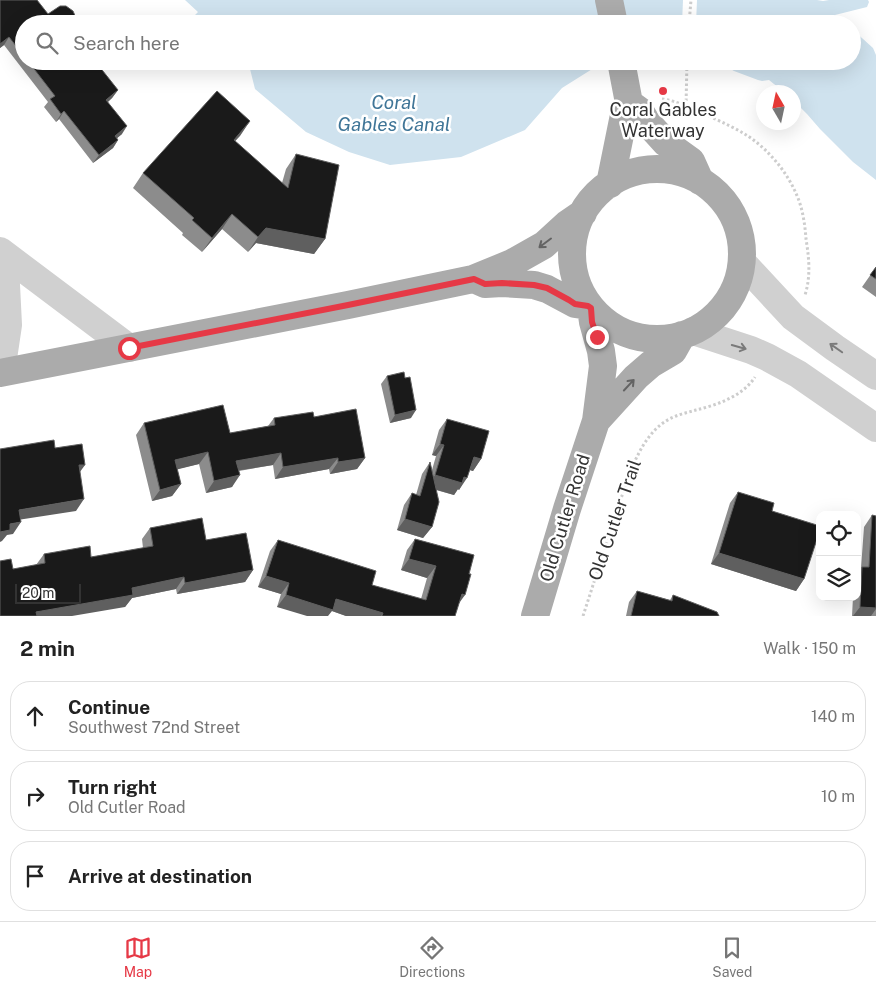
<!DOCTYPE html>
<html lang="en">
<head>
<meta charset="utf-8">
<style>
  :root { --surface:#fff; --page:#f2f2f2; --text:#222; --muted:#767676; --line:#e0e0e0; --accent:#e63946 }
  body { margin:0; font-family:"Public Sans",sans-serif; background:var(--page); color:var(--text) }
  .controls { position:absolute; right:15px; bottom:15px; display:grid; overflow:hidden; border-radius:10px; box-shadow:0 5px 20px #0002 }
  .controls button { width:45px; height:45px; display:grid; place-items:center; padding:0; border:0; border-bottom:1px solid var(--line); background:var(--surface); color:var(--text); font:25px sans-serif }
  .compass { position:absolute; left:756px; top:85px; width:45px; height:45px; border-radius:50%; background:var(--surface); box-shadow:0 5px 20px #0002; rotate:351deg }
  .scale { position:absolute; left:15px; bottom:12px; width:66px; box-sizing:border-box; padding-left:5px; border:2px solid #333; border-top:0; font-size:14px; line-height:18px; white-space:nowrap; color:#333; -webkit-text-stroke:4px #fff; paint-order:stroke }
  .stop { position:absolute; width:15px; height:15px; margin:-11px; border:4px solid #e63946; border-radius:50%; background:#fff }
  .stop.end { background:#e63946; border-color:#fff; box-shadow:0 1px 5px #0008 }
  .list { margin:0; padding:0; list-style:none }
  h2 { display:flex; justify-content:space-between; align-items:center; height:65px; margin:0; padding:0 20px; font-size:21px }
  h2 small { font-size:16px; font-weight:400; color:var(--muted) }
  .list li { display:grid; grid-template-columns:32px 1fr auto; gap:15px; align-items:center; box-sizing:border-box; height:70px; margin:0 10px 10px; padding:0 10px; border:1px solid var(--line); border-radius:20px }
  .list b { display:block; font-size:19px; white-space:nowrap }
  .list p { margin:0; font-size:16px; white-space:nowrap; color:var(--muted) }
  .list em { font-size:16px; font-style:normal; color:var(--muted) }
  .icon { flex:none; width:28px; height:28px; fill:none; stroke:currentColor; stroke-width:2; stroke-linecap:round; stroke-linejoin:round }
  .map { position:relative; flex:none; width:876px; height:616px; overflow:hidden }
  .search { position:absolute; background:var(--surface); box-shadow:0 5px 20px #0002; left:15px; right:15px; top:15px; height:55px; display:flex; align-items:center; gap:12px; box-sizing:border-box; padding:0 18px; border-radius:28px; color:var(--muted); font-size:19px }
  .sheet { height:305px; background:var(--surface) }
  nav { display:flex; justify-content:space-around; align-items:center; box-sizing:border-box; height:70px; border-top:1px solid var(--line); background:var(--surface); font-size:14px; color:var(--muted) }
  nav a { display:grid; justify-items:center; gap:2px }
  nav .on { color:var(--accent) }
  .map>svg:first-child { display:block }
  .water { fill:#cfe2ee }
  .pier { fill:#fff }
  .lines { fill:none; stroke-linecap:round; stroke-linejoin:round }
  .path { stroke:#cdcdcd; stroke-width:3; stroke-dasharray:2.5 2.5; stroke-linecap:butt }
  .minor { stroke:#d0d0d0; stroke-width:28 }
  .major { stroke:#ababab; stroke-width:28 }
  .wall { fill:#8c8c8c }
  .shaded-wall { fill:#5f5f5f }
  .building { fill:#1a1a1a; stroke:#5f5f5f }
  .oneway { stroke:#636363 }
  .oneway2 { stroke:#7a7a7a }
  .route { stroke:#e63946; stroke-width:6 }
  .poi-dot { fill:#e63946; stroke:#fff; stroke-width:2 }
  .labels { text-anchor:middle; stroke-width:5; stroke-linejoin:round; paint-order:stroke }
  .poi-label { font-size:18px; fill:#333; stroke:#fff }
  .street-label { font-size:18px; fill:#333; stroke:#fff }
  .water-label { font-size:19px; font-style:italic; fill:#3f7597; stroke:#fff }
</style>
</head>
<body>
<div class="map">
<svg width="876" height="616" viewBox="0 0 876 616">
  <rect width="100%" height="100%" fill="#fff"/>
  <path class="water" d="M185,0H817L823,1L829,0H868L869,2L867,7L835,15L840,24H186L198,12Z
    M852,29L873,48L876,55V180L853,162L820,129L807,114L794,101V92H784L769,80L762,81L758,80L734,71L717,61H852Z
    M248,61H617L597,66L562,88L525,130L461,157L390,165L349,152L306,132L255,89Z"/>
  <path class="pier" d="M683,0H697L696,24H682Z"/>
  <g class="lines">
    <path class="path" d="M689,24L691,0
      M662,99C675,100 699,111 711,117C724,123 737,129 748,136C770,151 788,173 798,198C803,211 805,225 806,239C809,258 811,276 805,295
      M686,106L687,61
      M583,616L629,474C638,454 647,433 666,421C675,415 686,413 696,410C717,405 743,396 755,377"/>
    <path class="minor" d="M0,251L129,348
      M0,262L6,285L8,325L1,372
      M742,262L793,317L835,348L876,376
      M693,331L751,350L767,357L798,374L876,428"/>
    <path class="major" d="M609,0L614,24
      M629,103L640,111L646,121L666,143L691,161L700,181
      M572 254a85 85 0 1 1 170 0a85 85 0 1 1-170 0Z
      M610,184L624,115L629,103L621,61
      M476,280L485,284L502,283L534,285L547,289L575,304L589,306
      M0,373L348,305L473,279L512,263L544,245L567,224L583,213
      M596,421L636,377L651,364L673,351L682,335
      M535,616L567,509L596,421L603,366L601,351L593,322L591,308"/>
  </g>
  <path class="wall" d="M0,0L48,14L73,11L24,24V61H87L118,90L112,98L108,102L122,134L117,138L118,140L113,148L93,163L59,119L56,122L44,107L48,102L4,45L0,48Z
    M250,121L235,141L282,183L286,169L296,154L325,239L314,254L256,243L248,252L222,229L202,252L182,235L183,233L133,188L143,173Z
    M876,267V297L862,287Z
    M387,376L405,378L411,418L390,423L381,384Z
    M314,417L365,458L357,469L330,474L329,469L275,479L273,465L239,471L232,487L206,493L199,464L177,469L181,484L172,496L152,501L136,435L144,423L230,433L268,426L274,418Z
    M447,419L481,459L473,471L470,470L459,490L458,489L454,495L436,490L432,527L423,538L397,530L404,505L412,493L416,495L422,474L430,462L432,470L436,456L432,455L439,430Z
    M738,492L772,511L804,579L796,591L711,564L730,503Z
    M876,512V616H852L853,597H857V574L861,568L864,527L872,515L876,516Z
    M150,528L206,540L253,570L245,582L177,594L176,589L132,598L125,607L13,569L36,565L44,554L91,557L143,548L142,539Z
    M415,539L474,555L455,616H346L332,611L277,607L281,594L258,587L270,551L278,540L372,585L421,599L427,578L401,570L407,550Z
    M637,591L670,600L673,595L719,616H626L629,602Z"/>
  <path class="shaded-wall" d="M9,37L4,45L0,48V44Z
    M118,90L112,98L101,108L106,100Z
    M64,111L59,119L56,122L61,114Z
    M250,121L240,136L223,154L234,140Z
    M127,126L122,134L110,144L115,136Z
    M118,140L113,148L93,163L99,155Z
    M232,214L222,229L202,252L212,238Z
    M266,228L325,239L314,254L256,243L248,252L258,237Z
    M416,410L411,418L390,423L395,415Z
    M440,444L444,445L436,456L432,455Z
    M208,452L199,464L167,472L175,460Z
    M281,453L273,465L228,472L236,461Z
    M474,457L481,459L473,471L466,469Z
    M338,458L329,469L275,479L283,467Z
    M365,458L357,469L330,474L338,462Z
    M79,465H85L77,476Z
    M240,475L232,487L206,493L214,481Z
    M435,475L464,477L467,478L459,490L458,489L454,495L427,487Z
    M181,484L172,496L152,501L160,490Z
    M84,499L76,511L11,521L19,510Z
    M405,519L432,527L423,538L397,530Z
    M21,522L13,534L7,535L2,541L0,542V532L10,524Z
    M719,553L804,579L796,591L711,564Z
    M409,559L436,566L427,578L401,570Z
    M253,570L245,582L177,594L185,583Z
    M266,576L289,583L281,594L258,587Z
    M184,577L176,589L132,598L125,607L72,616H33L36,612L132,588Z
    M462,594L465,595L457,606Z
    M286,595L336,599L383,613L381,616H346L332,611L328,616H307L277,607Z
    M860,607L876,608V609L871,616H853Z"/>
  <path class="building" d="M0,0H37L48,14L60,6H66L73,11L76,18V24H24V56L9,37L0,44Z
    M28,61H87L88,62V61H95L118,90L106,100L127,126L115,136L118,140L99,155L64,111L61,114L50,99L55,96Z
    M217,91L250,121L234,140L288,188L296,154L339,165L325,239L266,228L258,237L232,214L212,238L192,220L194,218L143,173Z
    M876,267V279L870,275Z
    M404,372L405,378L410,377L416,410L395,415L387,376Z
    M223,405L230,433L275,425L274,418L313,412L314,417L356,409L365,458L338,462V458L283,467L281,453L236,461L240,475L214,481L208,452L175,460L181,484L160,490L144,423Z
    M447,419L489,431L481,459L474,457L467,478L464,477L462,483L435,475L444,445L440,444Z
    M54,440L55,448L82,444L85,465H79L84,499L19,510L21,522L10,524V530L0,532V449Z
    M430,462L439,502L432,527L405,519L412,493L420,496Z
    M738,492L774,503L772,511L820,526V530L804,579L719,553Z
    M872,515L876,516V608L860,607L862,567H869Z
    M202,518L206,540L246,533L253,570L185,583L184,577L132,588L133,595L36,612L37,616H0V561L11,559L13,569L45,563L44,554L90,546L91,557L153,546L150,528Z
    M415,539L474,555L469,574H471L465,595L462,594L455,616H382L383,613L336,599L333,610L286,595L289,583L266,576L278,540L376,571L372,585L426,600L436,566L409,559Z
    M637,591L672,601L673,595L717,612L719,616H631Z"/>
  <defs><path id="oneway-shaft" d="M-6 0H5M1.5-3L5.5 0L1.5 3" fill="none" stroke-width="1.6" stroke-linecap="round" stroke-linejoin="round" transform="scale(1.25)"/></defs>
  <g class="oneway">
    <use href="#oneway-shaft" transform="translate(545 243) rotate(143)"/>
    <use href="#oneway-shaft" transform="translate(629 385) rotate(-47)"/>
  </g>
  <g class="oneway2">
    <use href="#oneway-shaft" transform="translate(739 347) rotate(16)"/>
    <use href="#oneway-shaft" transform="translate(836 348) rotate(-145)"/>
  </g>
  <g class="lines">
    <path class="route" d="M129,348L348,305L474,279L485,284L502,283L534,285L547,288L569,300L575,304L588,306L591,308L592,322L597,337"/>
  </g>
  <circle class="poi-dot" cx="663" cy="91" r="5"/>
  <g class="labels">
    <g class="poi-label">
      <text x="663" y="116">Coral Gables<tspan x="663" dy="21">Waterway</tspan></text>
    </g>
    <g class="street-label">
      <text transform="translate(565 518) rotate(-73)" y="6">Old Cutler Road</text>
      <text transform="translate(615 520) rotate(-71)" y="6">Old Cutler Trail</text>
    </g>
    <g class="water-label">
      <text x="394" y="109">Coral<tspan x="394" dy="22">Gables Canal</tspan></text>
    </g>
  </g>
</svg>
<div class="controls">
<button><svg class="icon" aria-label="locate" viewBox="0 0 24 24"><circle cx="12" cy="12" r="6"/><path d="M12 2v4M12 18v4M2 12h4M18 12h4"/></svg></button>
<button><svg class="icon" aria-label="layers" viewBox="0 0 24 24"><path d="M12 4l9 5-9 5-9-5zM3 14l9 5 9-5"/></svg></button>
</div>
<svg class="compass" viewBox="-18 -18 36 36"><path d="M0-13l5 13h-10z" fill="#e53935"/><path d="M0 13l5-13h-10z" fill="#767676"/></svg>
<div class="scale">20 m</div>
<div class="stop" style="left:129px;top:348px"></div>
<div class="stop end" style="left:597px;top:337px"></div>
<div class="search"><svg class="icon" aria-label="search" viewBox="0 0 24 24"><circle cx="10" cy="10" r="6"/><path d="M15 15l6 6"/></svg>Search here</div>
</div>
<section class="sheet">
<h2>2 min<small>Walk · 150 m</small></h2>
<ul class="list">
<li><svg class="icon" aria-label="ahead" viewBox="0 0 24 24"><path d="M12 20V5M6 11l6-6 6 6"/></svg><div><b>Continue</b><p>Southwest 72nd Street</p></div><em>140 m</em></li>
<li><svg class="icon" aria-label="right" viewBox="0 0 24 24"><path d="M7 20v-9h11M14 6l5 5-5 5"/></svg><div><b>Turn right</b><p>Old Cutler Road</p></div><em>10 m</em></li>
<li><svg class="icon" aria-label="arrive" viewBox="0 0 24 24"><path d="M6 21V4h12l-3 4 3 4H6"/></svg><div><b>Arrive at destination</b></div></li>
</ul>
</section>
<nav>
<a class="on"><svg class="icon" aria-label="map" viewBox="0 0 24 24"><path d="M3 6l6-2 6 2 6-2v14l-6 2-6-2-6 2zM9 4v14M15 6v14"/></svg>Map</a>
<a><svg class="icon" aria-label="directions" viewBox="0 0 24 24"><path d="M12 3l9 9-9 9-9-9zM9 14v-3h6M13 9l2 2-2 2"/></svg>Directions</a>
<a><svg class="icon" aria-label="saved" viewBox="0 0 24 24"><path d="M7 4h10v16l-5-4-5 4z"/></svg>Saved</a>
</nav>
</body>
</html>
